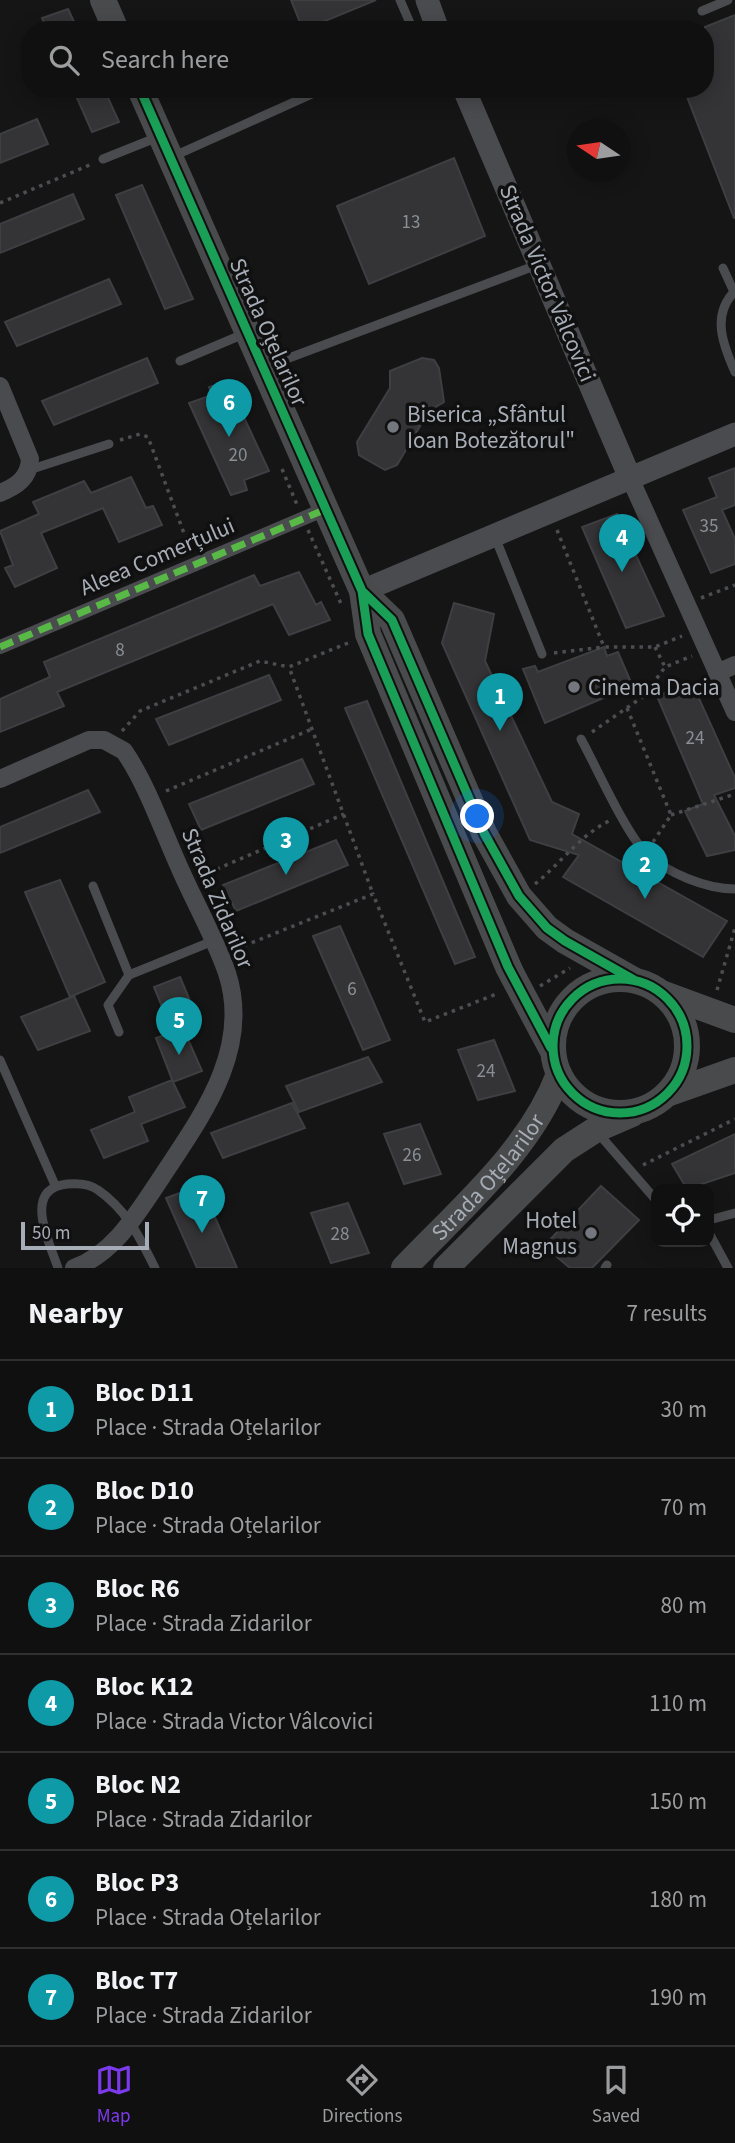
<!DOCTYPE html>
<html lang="en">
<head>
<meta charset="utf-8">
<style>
  :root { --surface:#101010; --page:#1e1e1e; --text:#f1f3f6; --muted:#9c9d9f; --line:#303030; --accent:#7c3aed }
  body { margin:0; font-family:"Source Sans 3",sans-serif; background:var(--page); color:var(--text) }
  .controls { position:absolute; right:21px; bottom:21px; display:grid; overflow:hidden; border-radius:14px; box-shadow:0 4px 18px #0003 }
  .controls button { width:63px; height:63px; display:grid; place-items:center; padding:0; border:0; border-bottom:2px solid var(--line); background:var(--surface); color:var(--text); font:35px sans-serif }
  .compass { position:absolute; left:567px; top:119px; width:63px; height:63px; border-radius:50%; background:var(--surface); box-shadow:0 4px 18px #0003; rotate:283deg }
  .scale { position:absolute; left:21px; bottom:18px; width:128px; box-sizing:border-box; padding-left:7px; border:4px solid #a7adb6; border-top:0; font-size:19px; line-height:24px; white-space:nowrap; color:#a7adb6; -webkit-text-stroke:5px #101011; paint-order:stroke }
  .you { position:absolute; left:478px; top:817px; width:24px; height:24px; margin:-18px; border:5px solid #fff; border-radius:50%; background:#1a73e8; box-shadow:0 0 0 10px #1a73e833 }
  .badge { display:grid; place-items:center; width:46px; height:46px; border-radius:50%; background:var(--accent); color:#fff; font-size:23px; font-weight:700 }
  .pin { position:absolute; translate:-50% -58px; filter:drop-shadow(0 2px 4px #0008) }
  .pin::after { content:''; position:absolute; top:37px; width:24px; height:21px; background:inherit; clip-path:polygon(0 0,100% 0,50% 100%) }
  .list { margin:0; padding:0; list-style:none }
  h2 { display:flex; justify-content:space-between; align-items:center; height:91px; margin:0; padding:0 28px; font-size:30px }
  h2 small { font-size:23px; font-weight:400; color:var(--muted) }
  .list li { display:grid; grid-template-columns:46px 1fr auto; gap:21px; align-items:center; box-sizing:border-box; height:98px; padding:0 28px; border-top:2px solid var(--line) }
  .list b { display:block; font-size:26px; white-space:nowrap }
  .list p { margin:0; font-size:23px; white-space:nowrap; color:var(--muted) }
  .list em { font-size:23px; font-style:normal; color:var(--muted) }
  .icon { flex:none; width:38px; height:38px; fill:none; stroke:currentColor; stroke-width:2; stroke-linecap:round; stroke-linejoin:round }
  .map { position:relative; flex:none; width:735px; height:1268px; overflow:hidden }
  .search { position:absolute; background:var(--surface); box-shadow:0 4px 18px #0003; left:21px; right:21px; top:21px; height:77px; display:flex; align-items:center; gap:18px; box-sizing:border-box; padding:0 24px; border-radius:28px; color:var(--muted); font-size:26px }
  .sheet { height:777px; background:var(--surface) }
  nav { display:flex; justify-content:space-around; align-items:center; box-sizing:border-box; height:98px; border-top:2px solid var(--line); background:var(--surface); font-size:19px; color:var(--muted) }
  nav a { display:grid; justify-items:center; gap:4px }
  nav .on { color:var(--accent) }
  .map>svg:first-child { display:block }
  .building { fill:#343436; stroke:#3e3f42; stroke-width:2 }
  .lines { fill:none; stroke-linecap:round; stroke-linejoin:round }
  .path { stroke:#4b4d50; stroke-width:3.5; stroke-dasharray:3.5 5; stroke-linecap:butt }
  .service { stroke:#4a4b4e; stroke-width:9 }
  .pedestrian { stroke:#4a4b4e; stroke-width:14 }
  .minor { stroke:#4a4b4e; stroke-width:18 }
  .tertiary { stroke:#4a4b4e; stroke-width:23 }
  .secondary { stroke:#494a4c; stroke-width:26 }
  .tram { stroke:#4a4b4d; stroke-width:2 }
  .quiet { stroke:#58b947; stroke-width:7; stroke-dasharray:14 7; stroke-linecap:butt }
  .cycleway-casing { stroke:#101011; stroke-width:13 }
  .cycleway { stroke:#1a9f57; stroke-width:9 }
  .poi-dot { fill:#74787e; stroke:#101011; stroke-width:2.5 }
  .labels { text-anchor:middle; stroke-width:7; stroke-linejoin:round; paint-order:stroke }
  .number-label { font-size:19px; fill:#8a8f96 }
  .street-label { font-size:23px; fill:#a7adb6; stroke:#101011 }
  .poi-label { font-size:23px; fill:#a7adb6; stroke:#101011; text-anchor:start }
</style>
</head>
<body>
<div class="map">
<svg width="735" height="1268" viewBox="0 0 735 1268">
  <rect width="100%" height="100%" fill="#151516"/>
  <path class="building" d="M291,0H376L303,30Z
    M68,9L78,30H47L42,18Z
    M735,15V218H734L684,89H705V27Z
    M73,89H104L119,122L92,132Z
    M37,119L48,144L0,163V134Z
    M454,158L485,236L369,284L337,206Z
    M142,185L193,299L165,309L116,195Z
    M73,194L84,219L0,253V224Z
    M109,279L121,304L17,346L5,322Z
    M147,358L158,383L54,425L42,401Z
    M422,358L434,360L439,368L444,402L429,411L397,465L385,470L359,455L357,442L390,388V371Z
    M227,381L269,471L244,480L247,490L231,495L189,403L212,395L209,387Z
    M735,468V505L722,510L735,539V564L711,573L683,510L717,497L709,478Z
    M131,477L146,508L153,506L162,525L119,542L103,508L41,533L57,568L15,587L5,568L13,565L0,531L39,514L33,502L84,481L91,493Z
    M617,514L664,616L626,628L582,527Z
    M299,572L316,605L321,602L330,620L289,635L273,604L57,692L64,706L0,732V699L50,677L44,662L254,575L260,586Z
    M454,603L494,614L485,661L552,802L579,814L572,834L727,921L703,957L563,877L579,855L530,840L442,643Z
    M604,647L607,656L618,652L630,680L618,684L620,691L545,723L523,669L535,666L538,672Z
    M269,675L281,700L169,745L156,719Z
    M692,683L735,778V788L714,795L735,836V850L707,856L685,811L703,804L657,696Z
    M367,701L475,957L455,964L345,708Z
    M302,759L314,784L201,830L189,804Z
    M88,790L100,812L0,853V827Z
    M336,840L348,865L236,911L223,885Z
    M60,880L105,982L70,997L25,892Z
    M340,926L390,1040L363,1050L313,936Z
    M180,977L199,1022L172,1031L154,987Z
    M74,996L90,1031L38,1050L21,1017Z
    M183,1028L202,1071L173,1082L156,1038Z
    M494,1040L515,1091L478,1100L458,1050Z
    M368,1057L382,1082L299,1112L286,1086Z
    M172,1080L185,1107L141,1124L148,1141L104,1158L91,1130L135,1112L129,1097Z
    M292,1103L305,1128L223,1158L211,1133Z
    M420,1124L441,1174L404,1184L384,1134Z
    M735,1134V1173L687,1189L672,1164Z
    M201,1185L237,1268H197L166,1198Z
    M601,1186L639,1220L592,1268H570L544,1246Z
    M348,1203L369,1253L331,1263L311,1213Z"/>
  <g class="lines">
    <path class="path" d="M0,203L92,164
      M120,440L140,434L148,437L191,552
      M282,469L298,507
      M308,530L342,606
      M557,530L604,647H655L682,636
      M701,598L735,585
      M348,643L289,667L373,894
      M655,647L665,667
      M554,653L604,647
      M627,708L671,815L653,842
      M122,731L140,711L260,661L289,667
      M592,732L644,696L665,667L692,656
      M166,791L312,729
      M671,815L735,794
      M201,876L344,814
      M535,884C561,863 581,834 611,820
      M236,949L373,894L425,1022L499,993
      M540,986L570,968
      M717,990L735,928
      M643,1165L735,1119"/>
    <path class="service" d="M400,0L413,30
      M702,11L728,0
      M174,156L323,89
      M103,159L158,137
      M723,268L734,292
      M735,291C711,315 723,345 735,372
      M180,361L246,333
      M265,367L537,265
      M29,470L109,444
      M495,537L542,654
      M581,739C596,766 626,834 646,853C667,873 706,889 735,889
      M93,886L129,975L213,941
      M119,1032L108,1005L129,975
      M0,1060L55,1185
      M598,1133L656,1200
      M709,1220L735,1213
      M709,1233L728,1268
      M58,1268C49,1241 22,1189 67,1184C78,1183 90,1184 98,1190C127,1210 140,1238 155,1268
      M605,1268L607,1265"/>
    <path class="pedestrian" d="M0,647L330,507"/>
    <path class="minor" d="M0,386L30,459C29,478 17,486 0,493
      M630,478L735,712
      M717,673L735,665
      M0,779L89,740H104L124,751C147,784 164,834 181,871C196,905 215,938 227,973C252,1050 201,1117 161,1178C138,1212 115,1253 74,1268"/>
    <path class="tertiary" d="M427,0L438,30
      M464,89L630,478
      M362,591L735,434"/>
    <g class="secondary">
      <path d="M103,0L116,30"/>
      <path d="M140,89L362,591L368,634L508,967L551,1048"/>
      <path d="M362,591L392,620L484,833L519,896L547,928L565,941L634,980"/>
      <circle cx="620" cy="1046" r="67"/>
      <path d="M664,994L735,1020"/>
      <path d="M667,1094L735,1070"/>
      <path id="s1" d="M404,1268C459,1210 530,1151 559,1074"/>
      <path d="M446,1268L564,1150L595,1130L632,1114"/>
    </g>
    <path class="tram" d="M96,0L108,30
      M110,0L122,30
      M133,89L387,652L566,1071C583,1102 636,1120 665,1089C689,1062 686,1018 658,997L568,953L530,920L521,908L512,891L497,841L419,662C405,638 384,625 371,599L147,89"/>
    <path class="quiet" d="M0,647L331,507"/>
    <g class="cycleway-casing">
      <path id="cycleway" d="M140,89L362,591L368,634L508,967L551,1048
        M362,591L392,620L484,833L519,896L547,928L565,941L634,980
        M553 1046a67 67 0 1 1 134 0a67 67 0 1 1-134 0Z"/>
    </g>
    <use href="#cycleway" class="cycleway"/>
  </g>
  <g class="poi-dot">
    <circle cx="393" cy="427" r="7"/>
    <circle cx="574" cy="687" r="7"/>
    <circle cx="591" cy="1233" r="7"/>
  </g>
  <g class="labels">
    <g class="number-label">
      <text x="411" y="228">13</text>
      <text x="238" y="461">20</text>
      <text x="709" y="532">35</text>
      <text x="120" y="656">8</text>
      <text x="695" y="744">24</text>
      <text x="352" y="995">6</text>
      <text x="486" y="1077">24</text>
      <text x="412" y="1161">26</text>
      <text x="340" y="1240">28</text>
    </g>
    <g class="street-label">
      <text transform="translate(548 283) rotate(67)" y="8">Strada Victor Vâlcovici</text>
      <text transform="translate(269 332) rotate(66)" y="8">Strada Oțelarilor</text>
      <text transform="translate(157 556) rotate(-23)" y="8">Aleea Comerțului</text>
      <text transform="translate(218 898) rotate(67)" y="8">Strada Zidarilor</text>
      <text dy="8" stroke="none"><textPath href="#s1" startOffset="124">Strada Oțelarilor</textPath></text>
    </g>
    <g class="poi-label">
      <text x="407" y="422">Biserica „Sfântul<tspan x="407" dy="26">Ioan Botezătorul"</tspan></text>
      <text x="588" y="695">Cinema Dacia</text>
      <text x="577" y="1228" text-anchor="end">Hotel<tspan x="577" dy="26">Magnus</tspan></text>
    </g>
  </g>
</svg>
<div class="controls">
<button><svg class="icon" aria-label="locate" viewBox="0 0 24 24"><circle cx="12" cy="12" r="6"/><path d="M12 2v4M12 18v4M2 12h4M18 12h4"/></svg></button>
</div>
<svg class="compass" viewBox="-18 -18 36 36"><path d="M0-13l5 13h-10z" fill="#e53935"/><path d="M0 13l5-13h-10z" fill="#9c9d9f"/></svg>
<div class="scale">50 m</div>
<div class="you"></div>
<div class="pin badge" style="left:500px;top:731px;background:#0f9aa8">1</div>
<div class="pin badge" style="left:645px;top:899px;background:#0f9aa8">2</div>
<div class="pin badge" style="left:286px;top:875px;background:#0f9aa8">3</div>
<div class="pin badge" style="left:622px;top:572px;background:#0f9aa8">4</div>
<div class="pin badge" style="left:179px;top:1055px;background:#0f9aa8">5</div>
<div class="pin badge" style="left:229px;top:437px;background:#0f9aa8">6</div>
<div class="pin badge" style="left:202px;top:1233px;background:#0f9aa8">7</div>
<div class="search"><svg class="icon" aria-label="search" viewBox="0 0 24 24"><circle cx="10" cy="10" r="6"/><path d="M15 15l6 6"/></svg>Search here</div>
</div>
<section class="sheet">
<h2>Nearby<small>7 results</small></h2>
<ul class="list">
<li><span class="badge" style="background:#0f9aa8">1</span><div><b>Bloc D11</b><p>Place · Strada Oțelarilor</p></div><em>30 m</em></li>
<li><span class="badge" style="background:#0f9aa8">2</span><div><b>Bloc D10</b><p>Place · Strada Oțelarilor</p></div><em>70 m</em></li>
<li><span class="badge" style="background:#0f9aa8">3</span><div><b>Bloc R6</b><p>Place · Strada Zidarilor</p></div><em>80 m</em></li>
<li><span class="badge" style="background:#0f9aa8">4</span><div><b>Bloc K12</b><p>Place · Strada Victor Vâlcovici</p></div><em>110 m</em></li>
<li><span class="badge" style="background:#0f9aa8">5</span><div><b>Bloc N2</b><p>Place · Strada Zidarilor</p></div><em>150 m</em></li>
<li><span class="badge" style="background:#0f9aa8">6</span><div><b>Bloc P3</b><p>Place · Strada Oțelarilor</p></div><em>180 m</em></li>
<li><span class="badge" style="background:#0f9aa8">7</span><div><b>Bloc T7</b><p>Place · Strada Zidarilor</p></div><em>190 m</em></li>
</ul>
</section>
<nav>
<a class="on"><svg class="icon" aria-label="map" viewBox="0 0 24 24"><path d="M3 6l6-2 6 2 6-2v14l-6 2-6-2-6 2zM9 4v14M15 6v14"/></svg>Map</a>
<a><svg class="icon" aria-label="directions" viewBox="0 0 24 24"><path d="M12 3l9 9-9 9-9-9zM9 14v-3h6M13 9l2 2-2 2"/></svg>Directions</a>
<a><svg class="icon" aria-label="saved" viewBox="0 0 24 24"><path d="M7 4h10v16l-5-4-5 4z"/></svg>Saved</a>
</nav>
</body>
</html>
